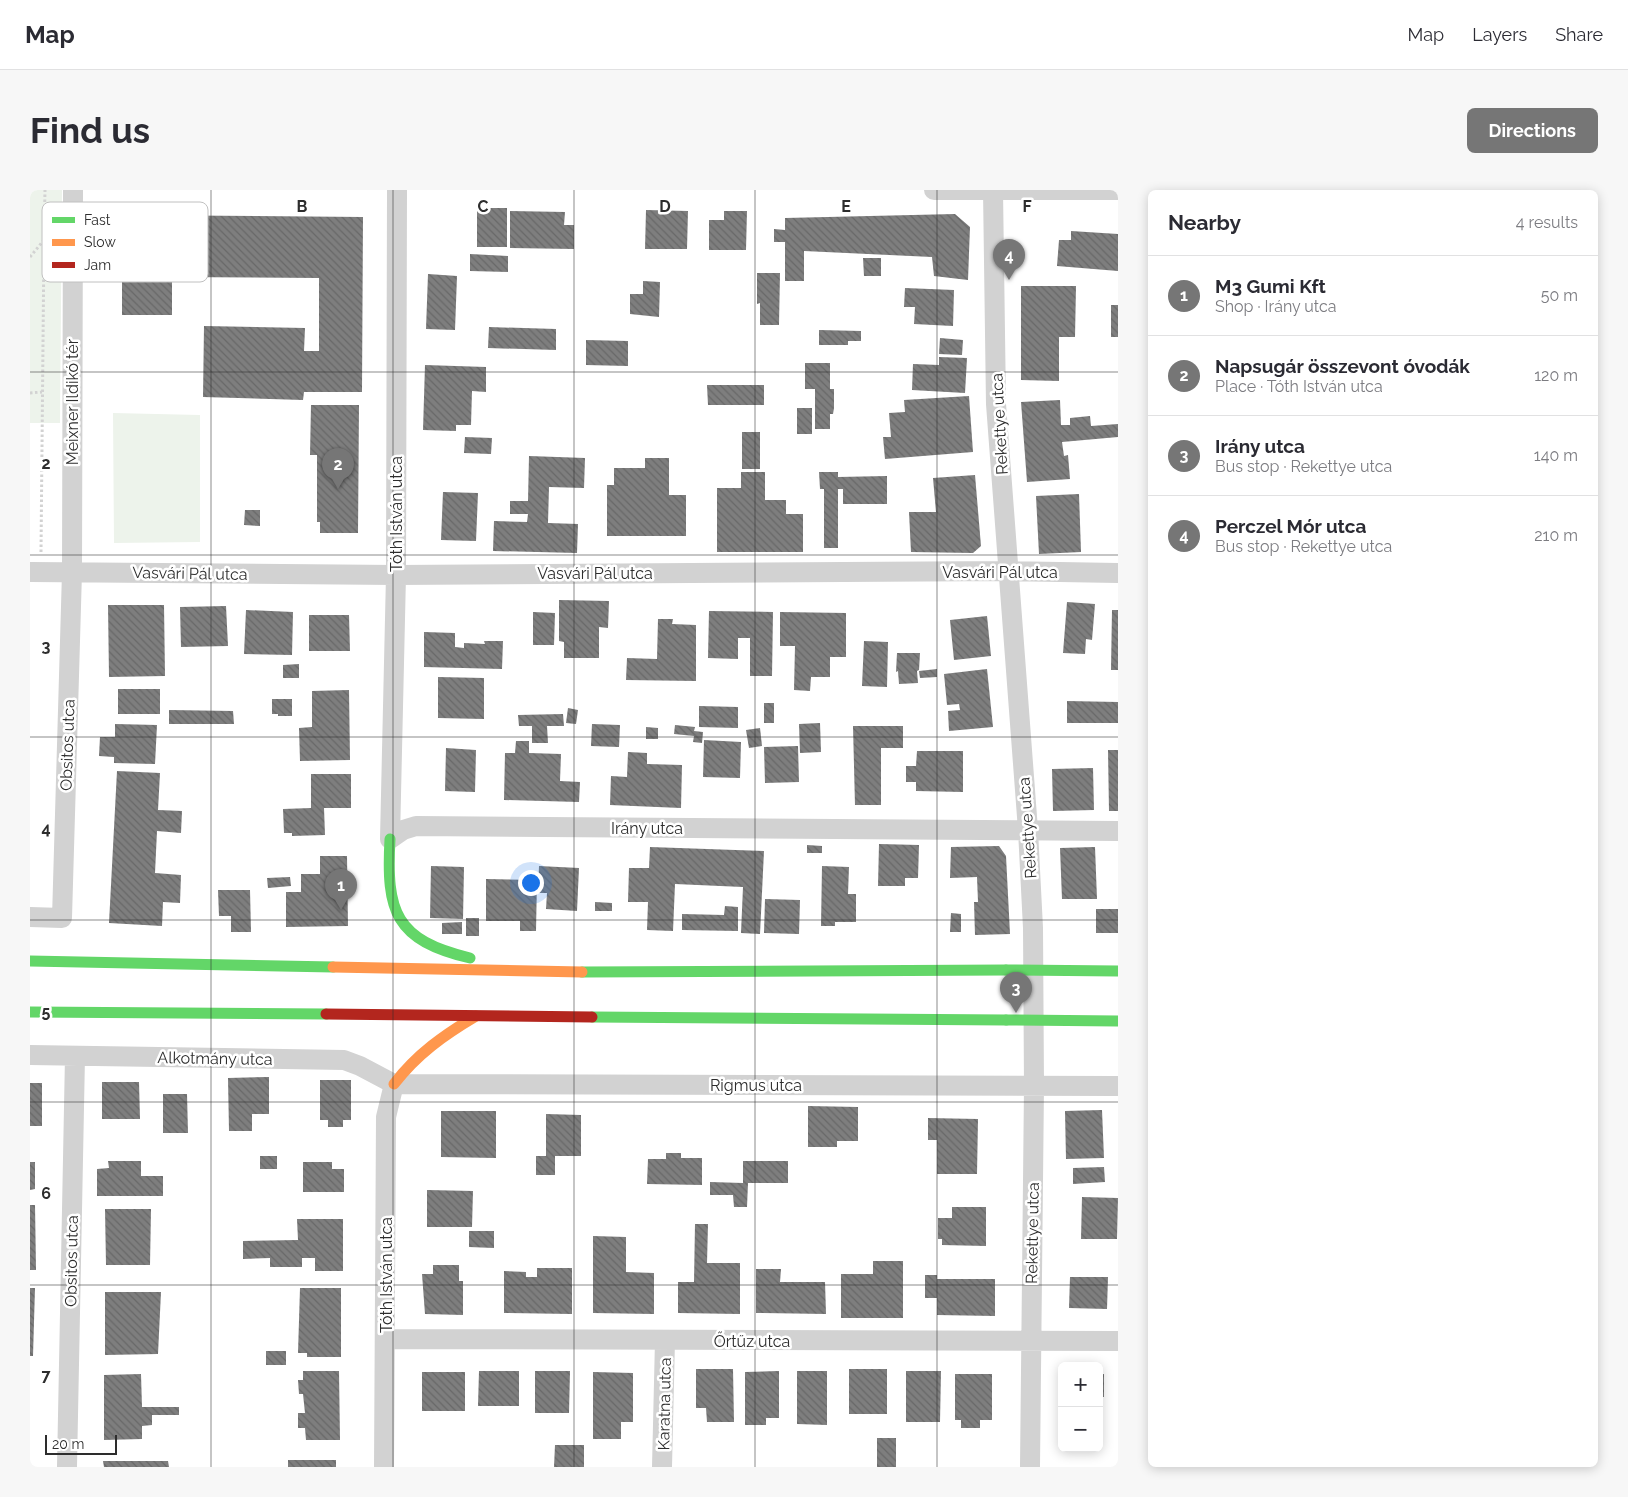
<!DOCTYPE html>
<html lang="en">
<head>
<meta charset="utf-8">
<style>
  :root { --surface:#fff; --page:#f7f7f7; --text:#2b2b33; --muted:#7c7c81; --line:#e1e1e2; --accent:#767676 }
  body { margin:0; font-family:Raleway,sans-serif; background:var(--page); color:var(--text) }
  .controls { position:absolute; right:15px; bottom:15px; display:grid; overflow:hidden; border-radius:8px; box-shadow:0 2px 12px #0003 }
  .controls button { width:45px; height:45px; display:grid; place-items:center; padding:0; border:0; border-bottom:1px solid var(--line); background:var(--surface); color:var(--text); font:25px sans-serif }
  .scale { position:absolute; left:15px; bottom:12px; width:72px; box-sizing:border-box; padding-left:5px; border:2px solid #2d2d2d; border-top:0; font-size:14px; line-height:18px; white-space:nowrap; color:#2d2d2d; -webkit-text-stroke:4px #fff; paint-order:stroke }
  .you { position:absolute; left:500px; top:692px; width:18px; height:18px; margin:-12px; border:4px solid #fff; border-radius:50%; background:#1a73e8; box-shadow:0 0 0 8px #1a73e833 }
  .badge { display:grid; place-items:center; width:32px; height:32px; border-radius:50%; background:var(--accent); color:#fff; font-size:16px; font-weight:700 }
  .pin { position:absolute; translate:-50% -41px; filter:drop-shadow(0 1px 2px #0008) }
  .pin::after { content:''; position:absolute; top:26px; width:18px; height:15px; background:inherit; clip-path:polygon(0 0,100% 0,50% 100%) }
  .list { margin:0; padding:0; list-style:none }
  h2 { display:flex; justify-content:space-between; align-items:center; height:65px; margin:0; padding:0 20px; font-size:21px }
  h2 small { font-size:16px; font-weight:400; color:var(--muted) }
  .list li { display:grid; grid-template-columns:32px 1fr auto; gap:15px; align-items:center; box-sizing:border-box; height:80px; padding:0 20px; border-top:1px solid var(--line) }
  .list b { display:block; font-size:19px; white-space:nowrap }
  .list p { margin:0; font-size:16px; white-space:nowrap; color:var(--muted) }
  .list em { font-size:16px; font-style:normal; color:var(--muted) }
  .map { position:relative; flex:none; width:1088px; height:1277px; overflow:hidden; border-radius:8px }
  header { display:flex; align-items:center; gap:30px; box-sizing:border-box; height:70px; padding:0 25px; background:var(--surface); border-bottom:1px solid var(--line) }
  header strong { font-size:24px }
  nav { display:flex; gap:28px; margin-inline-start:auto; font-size:18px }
  .intro { display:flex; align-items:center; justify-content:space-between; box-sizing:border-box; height:120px; padding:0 30px }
  h1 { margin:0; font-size:35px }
  .button { padding:12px 22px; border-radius:8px; background:var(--accent); color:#fff; font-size:18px; font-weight:700 }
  main { display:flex; gap:30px; padding:0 30px }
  aside { flex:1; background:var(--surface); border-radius:8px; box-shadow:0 2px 12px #0003 }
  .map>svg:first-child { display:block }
  .park { fill:#edf3eb }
  .building { fill:url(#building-back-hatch) }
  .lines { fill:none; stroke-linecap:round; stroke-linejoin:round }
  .path { stroke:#d2d2d2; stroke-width:3; stroke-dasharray:2.5 2.5; stroke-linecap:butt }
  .street { stroke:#d2d2d2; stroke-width:20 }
  .fast { stroke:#63d668; stroke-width:11 }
  .slow { stroke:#ff974d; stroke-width:11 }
  .jam { stroke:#b3261e; stroke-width:11 }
  .fast-bridge { stroke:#63d668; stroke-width:11 }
  .grid { fill:none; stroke:#2d2d2d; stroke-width:1; stroke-opacity:0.55 }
  .labels { text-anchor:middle; stroke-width:5; stroke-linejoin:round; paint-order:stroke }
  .street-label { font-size:16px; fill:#2d2d2d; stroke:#fff }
  .key { fill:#fff; stroke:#c0c0c0; stroke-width:1 }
  .key-label { font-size:14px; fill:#2d2d2d }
  .grid-label { font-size:16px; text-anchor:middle; font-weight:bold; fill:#2d2d2d; stroke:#fff; stroke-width:5; stroke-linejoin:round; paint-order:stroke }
</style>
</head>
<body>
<header>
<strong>Map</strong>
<nav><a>Map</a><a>Layers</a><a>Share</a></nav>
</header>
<div class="intro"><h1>Find us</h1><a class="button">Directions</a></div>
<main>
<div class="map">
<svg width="1088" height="1277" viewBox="0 0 1088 1277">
  <defs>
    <pattern id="building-back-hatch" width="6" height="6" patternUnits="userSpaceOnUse" patternTransform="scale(1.25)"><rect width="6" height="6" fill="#7e7e7e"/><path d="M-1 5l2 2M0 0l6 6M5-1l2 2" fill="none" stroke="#686868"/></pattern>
  </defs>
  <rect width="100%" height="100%" fill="#fff"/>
  <path class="park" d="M0,0H32L30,233H0Z
    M83,223L170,225V352L84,353Z"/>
  <path class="building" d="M447,18H477V57H447Z
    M616,20L658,21L657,59H615Z
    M480,21L535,22L534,35H544V59L480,58Z
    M694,21H717L716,60H679V30H694Z
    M925,24L940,37L938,90L904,86L902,67L774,61V91H755V52H744V39L755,40V28Z
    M92,25L333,27L332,202H274L273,210L173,207L174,136L275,138L274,161H289V88L142,87V125H92Z
    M1041,41L1088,44V81L1027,76L1029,50H1041Z
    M440,64L478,66V82L440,81Z
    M833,68H851V86H834Z
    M727,83H750L749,135H730V113L727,114Z
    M398,84L427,86L425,140L396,139Z
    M613,91L630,92L629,127L600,124V104H613Z
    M991,96H1046L1045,147H1029V191L991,190Z
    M875,98L924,100L923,136L884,134L885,117H874Z
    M1081,115H1088V147H1081Z
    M459,137L526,139V160L458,158Z
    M789,140L831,141V151H818V155H789Z
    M910,148L933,150L932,165L909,164Z
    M556,150L598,151V176L556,175Z
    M909,167L937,168L935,203L882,200L883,174L909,175Z
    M775,173H800V199H804V218L803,224H800V239H785V199H775Z
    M395,175L456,177V202L442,201L441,235H426V241L393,240Z
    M677,195H734V215H678Z
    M939,206L943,262L855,269L853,247H861L859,223L875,222L874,210Z
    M1030,210L1031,235H1040V228L1060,226L1061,236L1088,234V247L1032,252L1034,266L1038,265L1040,289L997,292L991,212Z
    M281,215H329L328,343H290V332H287V265H280Z
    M767,218H782V244H767Z
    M712,242H730V279H712Z
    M435,247L462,248L461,264L434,263Z
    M499,266L555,268L554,298L519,297L518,333L548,334L547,363L463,361L464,331L497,332L498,324H480V311H498Z
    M615,268H639V305H656V346H577V295H584V278H615Z
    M711,282H735V310H756V324H773V362H687V298H711Z
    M789,282H808V287L857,286V314H813V299H808V358H794V299H790Z
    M945,285L951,356L943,363L881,362L879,322H906L903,288Z
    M413,302L448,303L446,351L411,350Z
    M1049,304L1051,362L1009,364L1006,306Z
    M215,320H230V336L214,335Z
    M529,410L579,411L578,438L569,437V468H534V452L529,451Z
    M1037,412L1065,414L1062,450L1056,449L1055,464L1033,463Z
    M78,415H134L135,486L79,487Z
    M196,416L198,456L151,457L150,417Z
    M216,420L263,422L262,465L214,464Z
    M1082,420H1088V480H1081Z
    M679,421L743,422L742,486H720V448H708V469L678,468Z
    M503,422L525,423L524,455H503Z
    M750,422L816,423V467H800V487H781L780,501L764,500L765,456H750Z
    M279,425H319L320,461H279Z
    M957,426L961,466L924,470L920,430Z
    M628,429H643L642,434L666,435V491L596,490L597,468L627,469Z
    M394,442L425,443V457L434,458V453L455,454L454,451H473L472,479L394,477Z
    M834,451L858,452L857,497L832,496Z
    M867,463H890L889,480L887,481L888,493L869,494L868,481L866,482Z
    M269,474V488H253V475Z
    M907,479V487L890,488L889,481Z
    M957,479L963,537L919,541L918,521L930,520L929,514L917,515L914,484Z
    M408,487L454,488V529L408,528Z
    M88,499H130V524H88Z
    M319,500L320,570L270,571L269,538L282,537V501Z
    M242,509H262V526H248V524H242Z
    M1037,511L1088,512V533H1037Z
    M734,513H744V533H734Z
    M669,516L708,517V538L669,537Z
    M538,518L548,520L546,534L536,533Z
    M139,520L203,521L204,534H139Z
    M533,524L534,536H517L518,553H502V536H489L488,525Z
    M790,533L791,562L770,563L769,534Z
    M85,534L127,535L125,574L84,573V567L69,566L70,547H85Z
    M562,534L590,535L589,557L561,556Z
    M645,535L665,537L664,541L673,542L672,553L663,552L664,546L644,544Z
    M823,536H873V558H851V615H825Z
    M616,537L628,538V549H616Z
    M730,538L732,556L719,558L716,540Z
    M674,550L711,552L710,588L673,587Z
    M486,551H499V563L531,564L530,591L550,592L549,612L474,610L475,563H485Z
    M768,556L769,592L735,593L734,557Z
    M416,558L446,560L445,602L415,601Z
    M1078,560H1088V621H1079Z
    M887,561H933V602L886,601V592H876V576H886Z
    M598,562L617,563V574L652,575L651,618L580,615L581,586L597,587Z
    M1063,578L1064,620L1023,621L1022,579Z
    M87,581L130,583L128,620L152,621L151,643L127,641L125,683L151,685L150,713L133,712L132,736L79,733Z
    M281,584H321V618H294L295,645L262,646V643H254L253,619L281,618Z
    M849,654L889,655L888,688H875V696H848Z
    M777,655L792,656V663H777Z
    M969,656L976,666L980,744L945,745L944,712H948L947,687L920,688L921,657Z
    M620,657L734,661L730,744L711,743L713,697L645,694L643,741L617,740L618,712H598L599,678H619Z
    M1065,657L1067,709H1032L1030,658Z
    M290,666H317L318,736L256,737V702H271V684H290Z
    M401,676L434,677L433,729L400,728Z
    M509,676L549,678L547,721L516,719L517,703H508Z
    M792,676L819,677L818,704H826V732H805V736H791Z
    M260,687L261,696L238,698L237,688Z
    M456,689L507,690L506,741H490V731H456Z
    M188,700H220L221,742H201V726H189Z
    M735,709L770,710L769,744L734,743Z
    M565,712L582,713V721H565Z
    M695,716L708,717V741L652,740V724L694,725Z
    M1066,719H1088V743H1066Z
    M921,723L931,724V742H920Z
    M436,728H449V746H436Z
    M432,732V744H412V733Z
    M239,887V924H222V941H199L198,888Z
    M290,890H321V930H313V937H298V930H290Z
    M72,892H109L110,929H72Z
    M0,893H12V936H0Z
    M133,904H157L158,943H133Z
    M778,916L828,917V951H807V957H778Z
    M1072,920L1074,968L1036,969L1035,921Z
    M411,921H466V968L411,967Z
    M516,924L551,925V966H525V985H506V966H516Z
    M898,928L948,929L947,984H907V950H898Z
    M636,963H651V968H672V995L617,994L618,969H636Z
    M230,966H247V979H230Z
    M78,971H111V986H133V1006H67V979L79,978Z
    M713,971H758V993H718L717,1017H704L703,1005H680V992L713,993Z
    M0,972H5V999L0,1000Z
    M273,972H302V979H314V1002H273Z
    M1074,977L1075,992L1043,994V978Z
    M397,1000L443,1001L442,1037H397Z
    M1052,1007L1088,1008L1087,1049H1051Z
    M0,1015H5L6,1080H0Z
    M922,1017H956V1056L912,1055V1049H908V1028H922Z
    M75,1019H121L120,1075H76Z
    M267,1029H313V1081H285V1068H272V1077H240V1068L213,1069V1051L268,1050Z
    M665,1034H678L677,1073H710V1124L648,1123V1092H664Z
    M439,1041H464V1058L439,1057Z
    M563,1046L596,1047V1082L624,1083V1124L563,1123Z
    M843,1071H873V1128H811V1084H843Z
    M403,1075H429V1091H433V1125L395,1124L392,1084H403Z
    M507,1078H542V1124L474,1123V1081L496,1082V1087H507Z
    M726,1079H751L750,1092H795L796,1124L726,1123Z
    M895,1085H907V1089H965V1126L907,1125V1108H895Z
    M1040,1087H1078L1077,1119L1039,1118Z
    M0,1098H5L3,1166H0Z
    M270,1098H311V1167H277V1163H268Z
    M75,1102H131L128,1164L75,1165Z
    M236,1161H256V1175H236Z
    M666,1179H703L704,1232H677L676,1218H666Z
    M819,1179H857V1224H819Z
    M273,1181H309L310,1250H276L275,1238H268V1223H275L273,1204H269L268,1190H273Z
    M449,1181H489V1216H448Z
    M505,1181H540L539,1223H505Z
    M749,1181V1228H736V1235H715V1182Z
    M767,1181H797V1235L767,1234Z
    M876,1181H911L910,1232H876Z
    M392,1182H435V1221H392Z
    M563,1182L603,1183V1232H591V1249H563Z
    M111,1184L112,1217H149V1225H122V1235L112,1236V1249L74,1250V1185Z
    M925,1184H962V1230H950V1238H931V1230H925Z
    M1069,1184H1074V1207H1069Z
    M847,1248H866V1277H847Z
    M525,1255H554V1277H524Z
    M258,1270H306V1277H258Z
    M73,1271H138L139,1277H74Z"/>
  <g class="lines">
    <path class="path" d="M0,67L14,50L15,0
      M0,203L12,202
      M11,362L14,50"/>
    <path class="street" d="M904,0H1088
      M963,0L966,214L998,640L1003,738L1004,896L1000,1277
      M0,382L366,385L977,381L1088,383
      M360,649L373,640L386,636L1088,641
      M360,649L366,385L367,0
      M0,727L32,728L42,382L43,0
      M0,865L314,870L330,876L364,894L1088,896
      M357,1149L1088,1151
      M37,1277L45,866
      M354,1277L356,927L364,894
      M632,1277L635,1150"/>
    <path class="fast" d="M360,649C356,722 365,750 440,768
      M0,771L303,777
      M552,782L976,780
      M0,822L296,824
      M562,827L976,830"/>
    <path class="slow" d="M303,777L552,782
      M364,894C387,864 414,845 446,826"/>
    <path class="jam" d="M296,824L562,827"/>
    <path class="fast-bridge" d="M976,780L1088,781
      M976,830L1088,831"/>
  </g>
  <path class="grid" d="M181,0V1277M363,0V1277M544,0V1277M725,0V1277M907,0V1277M0,182H1088M0,365H1088M0,547H1088M0,730H1088M0,912H1088M0,1095H1088"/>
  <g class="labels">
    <g class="street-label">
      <text transform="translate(42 212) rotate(-90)" y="6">Meixner Ildikó tér</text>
      <text transform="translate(969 234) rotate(-93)" y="6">Rekettye utca</text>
      <text transform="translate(366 324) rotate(-90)" y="6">Tóth István utca</text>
      <text x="970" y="388">Vasvári Pál utca</text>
      <text transform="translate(160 383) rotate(1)" y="6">Vasvári Pál utca</text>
      <text x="565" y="389">Vasvári Pál utca</text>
      <text transform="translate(37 555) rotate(-88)" y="6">Obsitos utca</text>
      <text x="617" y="644">Irány utca</text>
      <text transform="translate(997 638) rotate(-94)" y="6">Rekettye utca</text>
      <text transform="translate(185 868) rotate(1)" y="6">Alkotmány utca</text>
      <text x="726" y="901">Rigmus utca</text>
      <text transform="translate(1002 1043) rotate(-89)" y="6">Rekettye utca</text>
      <text transform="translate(41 1071) rotate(-89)" y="6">Obsitos utca</text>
      <text transform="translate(356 1085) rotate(-90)" y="6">Tóth István utca</text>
      <text x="722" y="1157">Őrtűz utca</text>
      <text transform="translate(634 1214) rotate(-89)" y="6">Karatna utca</text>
    </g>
  </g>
  <rect x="12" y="12" width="166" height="80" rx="8" class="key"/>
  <rect x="22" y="27" width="23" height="6" fill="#63d668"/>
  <rect x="22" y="49" width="23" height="7" fill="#ff974d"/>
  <rect x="22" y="72" width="23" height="6" fill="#b3261e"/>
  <g class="key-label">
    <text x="54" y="35">Fast</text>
    <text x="54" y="57">Slow</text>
    <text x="54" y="80">Jam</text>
  </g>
  <g class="grid-label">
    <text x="272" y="22">B</text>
    <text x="453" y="22">C</text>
    <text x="635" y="22">D</text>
    <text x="816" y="22">E</text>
    <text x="997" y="22">F</text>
    <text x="16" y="279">2</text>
    <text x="16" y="462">3</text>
    <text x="16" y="644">4</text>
    <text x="16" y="827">5</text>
    <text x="16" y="1009">6</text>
    <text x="16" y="1191">7</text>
  </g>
</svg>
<div class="controls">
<button>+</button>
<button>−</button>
</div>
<div class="scale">20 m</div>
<div class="you"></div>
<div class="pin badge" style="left:311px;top:720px">1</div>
<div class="pin badge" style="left:308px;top:299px">2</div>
<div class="pin badge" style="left:986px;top:823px">3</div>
<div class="pin badge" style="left:979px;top:90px">4</div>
</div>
<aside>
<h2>Nearby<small>4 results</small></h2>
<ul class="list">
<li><span class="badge">1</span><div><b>M3 Gumi Kft</b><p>Shop · Irány utca</p></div><em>50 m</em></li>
<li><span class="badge">2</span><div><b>Napsugár összevont óvodák</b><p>Place · Tóth István utca</p></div><em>120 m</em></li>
<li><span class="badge">3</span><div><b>Irány utca</b><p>Bus stop · Rekettye utca</p></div><em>140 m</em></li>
<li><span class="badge">4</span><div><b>Perczel Mór utca</b><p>Bus stop · Rekettye utca</p></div><em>210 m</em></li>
</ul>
</aside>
</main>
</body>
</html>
